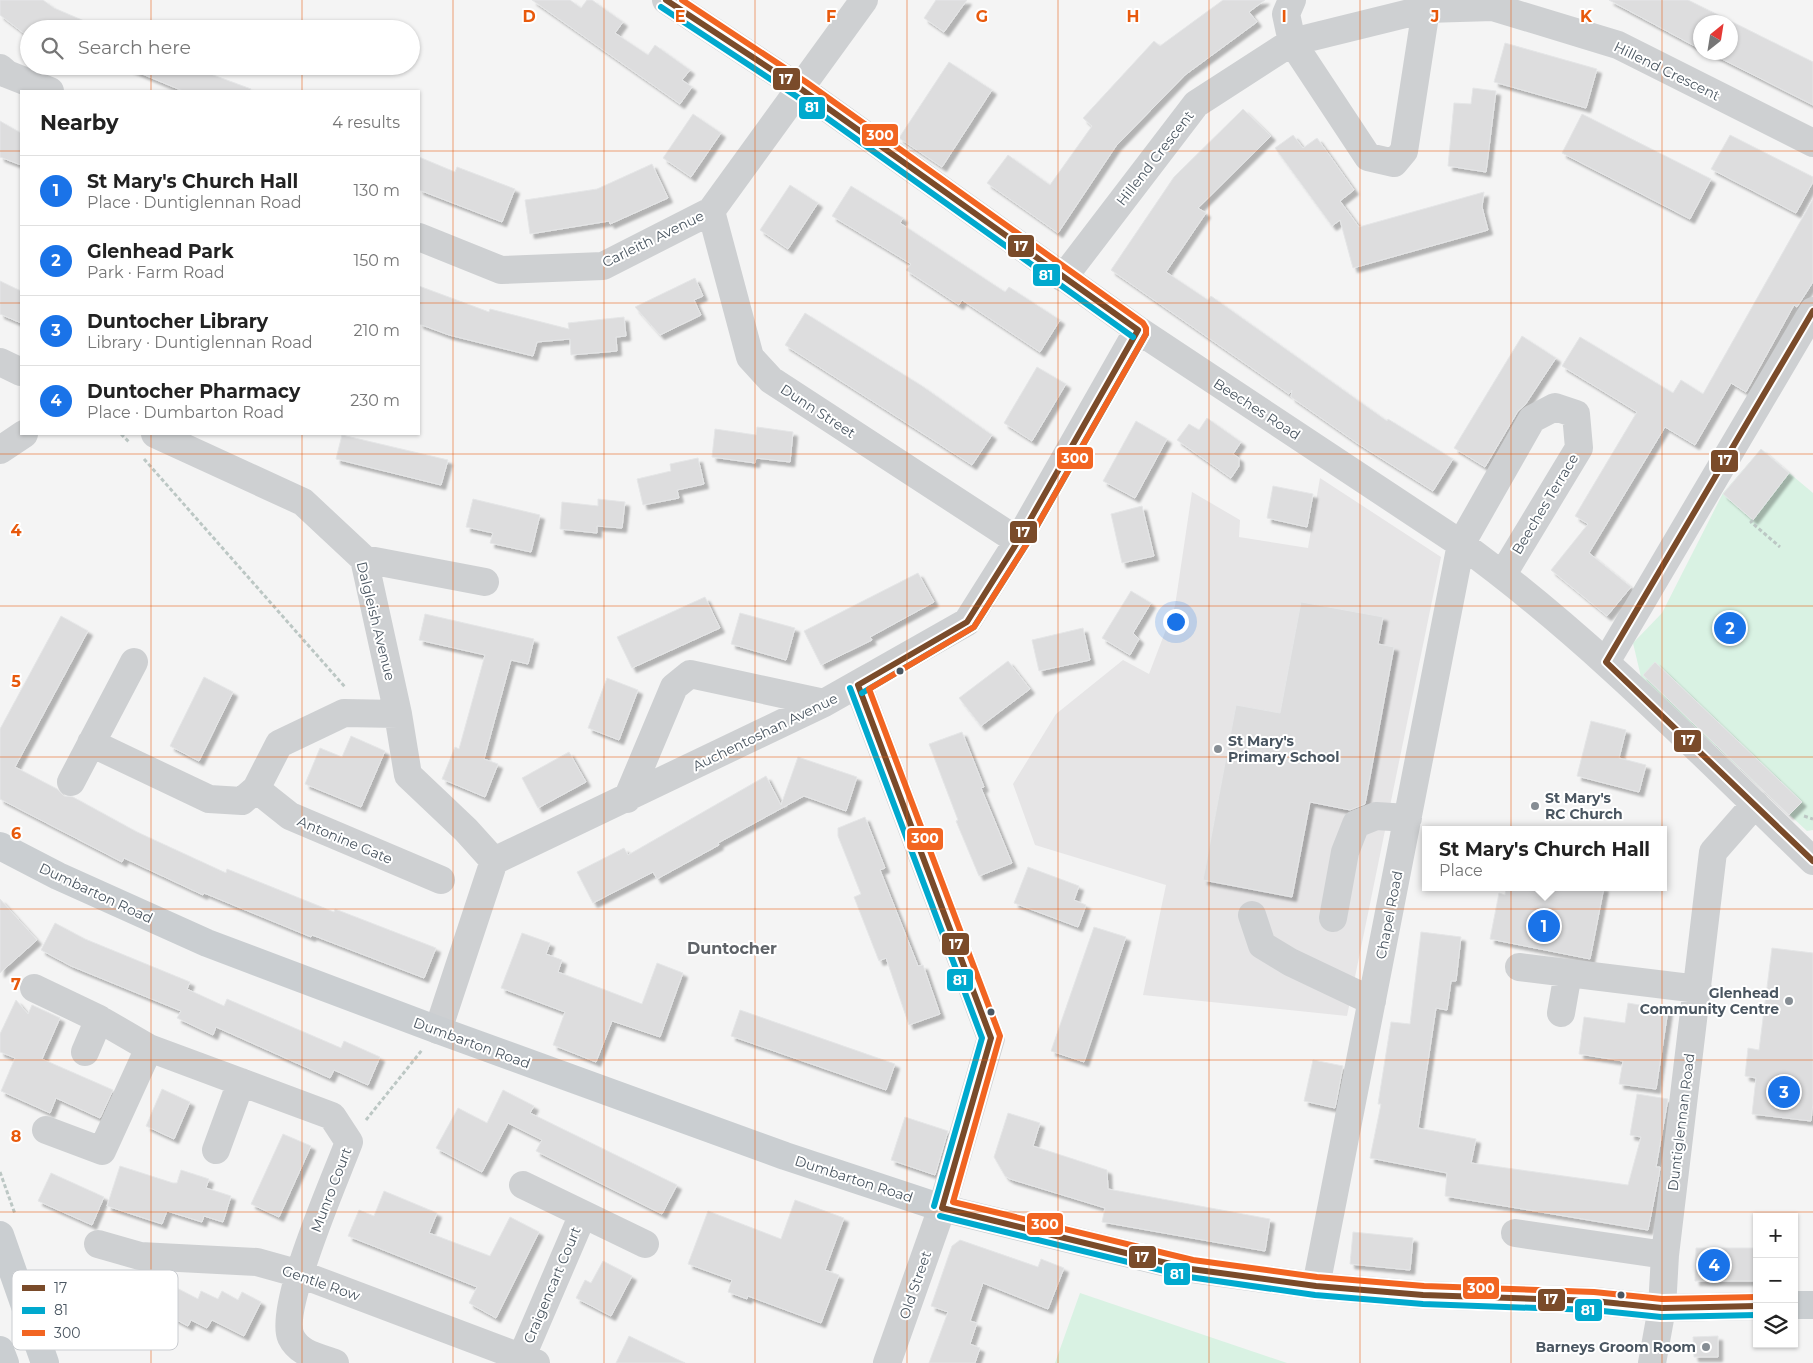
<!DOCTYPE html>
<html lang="en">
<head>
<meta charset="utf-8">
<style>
  :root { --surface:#fff; --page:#f6f6f6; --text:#222; --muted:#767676; --line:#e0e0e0; --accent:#1a73e8 }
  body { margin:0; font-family:Montserrat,sans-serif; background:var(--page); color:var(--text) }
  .controls { position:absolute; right:15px; bottom:15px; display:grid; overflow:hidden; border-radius:0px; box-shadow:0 1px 4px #0004 }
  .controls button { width:45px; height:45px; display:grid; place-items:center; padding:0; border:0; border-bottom:1px solid var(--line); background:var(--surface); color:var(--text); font:25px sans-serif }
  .compass { position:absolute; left:1693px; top:15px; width:45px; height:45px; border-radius:50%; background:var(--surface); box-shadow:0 1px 4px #0004; rotate:30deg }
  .you { position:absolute; left:1175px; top:621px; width:18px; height:18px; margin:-12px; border:4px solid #fff; border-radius:50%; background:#1a73e8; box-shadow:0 0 0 8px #1a73e833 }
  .badge { display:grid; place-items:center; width:32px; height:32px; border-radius:50%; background:var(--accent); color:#fff; font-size:16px; font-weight:700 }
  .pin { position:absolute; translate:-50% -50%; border:2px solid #fff; box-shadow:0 1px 5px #0006 }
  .popup { position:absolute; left:1422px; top:826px; width:245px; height:65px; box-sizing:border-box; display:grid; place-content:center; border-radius:0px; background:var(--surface); filter:drop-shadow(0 1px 4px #0005); font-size:16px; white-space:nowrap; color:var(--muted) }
  .popup b { font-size:19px; color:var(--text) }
  .popup::after { content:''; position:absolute; left:50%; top:100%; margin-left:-10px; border:10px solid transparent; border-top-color:var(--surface) }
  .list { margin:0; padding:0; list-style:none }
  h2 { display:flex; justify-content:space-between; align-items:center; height:65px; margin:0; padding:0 20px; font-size:21px }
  h2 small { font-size:16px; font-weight:400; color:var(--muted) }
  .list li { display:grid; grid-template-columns:32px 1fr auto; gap:15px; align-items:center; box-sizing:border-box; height:70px; padding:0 20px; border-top:1px solid var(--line) }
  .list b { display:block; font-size:19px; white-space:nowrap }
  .list p { margin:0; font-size:16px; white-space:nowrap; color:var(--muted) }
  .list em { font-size:16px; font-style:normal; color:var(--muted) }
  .icon { flex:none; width:28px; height:28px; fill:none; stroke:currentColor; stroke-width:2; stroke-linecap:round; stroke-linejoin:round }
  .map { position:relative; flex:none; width:1813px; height:1363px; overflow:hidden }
  .search { position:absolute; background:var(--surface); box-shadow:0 1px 4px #0004; left:20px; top:20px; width:400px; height:55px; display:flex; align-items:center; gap:12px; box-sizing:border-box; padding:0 18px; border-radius:28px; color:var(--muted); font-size:19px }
  .panel { position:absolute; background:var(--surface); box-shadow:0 1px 4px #0004; left:20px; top:90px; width:400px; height:345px; border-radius:0px }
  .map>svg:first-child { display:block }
  .education { fill:#e6e5e6 }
  .green { fill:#d9f2e3 }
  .building { fill:#ddddde; stroke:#e5e6e7; filter:url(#shadow) }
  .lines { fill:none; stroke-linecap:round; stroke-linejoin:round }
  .path { stroke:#bcc7c4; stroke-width:3; stroke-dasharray:4 2.5; stroke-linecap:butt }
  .minor { stroke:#ced0d2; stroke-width:28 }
  .major { stroke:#caced1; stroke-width:28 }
  .bus-1-casing { stroke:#fff; stroke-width:10 }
  .bus-2-casing { stroke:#fff; stroke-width:10 }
  .bus-3-casing { stroke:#fff; stroke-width:10 }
  .bus-1 { stroke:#7a4b2a; stroke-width:6 }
  .bus-2 { stroke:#00a9ce; stroke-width:6 }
  .bus-3 { stroke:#f26522; stroke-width:6 }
  .grid { fill:none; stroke:#e8590c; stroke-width:1; stroke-opacity:0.55 }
  .bus-dot { fill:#4a5661; stroke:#fff; stroke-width:2 }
  .poi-dot { fill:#868d94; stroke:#fff; stroke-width:2 }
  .labels { text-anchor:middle; stroke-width:4; stroke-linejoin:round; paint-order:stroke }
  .street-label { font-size:14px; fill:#4a5661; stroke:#fff }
  .poi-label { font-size:14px; font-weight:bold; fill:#4a5661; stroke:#fff; text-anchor:start }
  .quarter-label { font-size:16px; font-weight:bold; fill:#5f6368; stroke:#fff }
  .key { fill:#fff; stroke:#c9ccd0; stroke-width:1 }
  .key-label { font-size:14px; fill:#4a5661 }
  .grid-label { font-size:16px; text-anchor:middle; font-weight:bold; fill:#e8590c; stroke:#fff; stroke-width:4; stroke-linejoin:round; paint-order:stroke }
  .line-badge { stroke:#fff; stroke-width:2 }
  .badge-label { font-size:14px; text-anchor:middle; font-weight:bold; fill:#fff }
</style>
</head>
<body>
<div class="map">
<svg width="1813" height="1363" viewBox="0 0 1813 1363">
  <defs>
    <filter id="shadow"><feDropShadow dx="4.5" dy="4.5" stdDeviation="1" flood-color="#0004"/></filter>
  </defs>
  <rect width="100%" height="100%" fill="#f4f4f4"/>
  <path class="education" d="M1320,478L1441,557L1347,1016L1143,995L1166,885L1035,845L1013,784L1056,714L1123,660L1149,674L1175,606L1192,492L1240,520L1239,537L1308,548Z"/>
  <path class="green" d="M1761,449L1813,493V830L1807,831L1641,677L1633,643L1662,613L1723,493Z
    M1080,1293L1287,1363H1055Z"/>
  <path class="building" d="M0,0H43L54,8L103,29H29L26,35L0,15Z
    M532,0H570L581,8L587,0H592L623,22L615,33L648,55L655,45L690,70L682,80L692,87L680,104Z
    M936,0H967L944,32L924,18Z
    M1223,0H1265L1249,12L1257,22L1185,75L1116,146L1058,233L987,183L1008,155L1050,185L1092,126L1083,118L1154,41L1160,46Z
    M1609,0H1688L1813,62V105L1708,52H1730V22H1700V49Z
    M1505,43L1597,69L1586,108L1494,82Z
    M949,62L992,90L942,167L899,138Z
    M123,66H189L251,89L250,91H183Z
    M1473,88L1496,91L1486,172L1448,166L1454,103L1471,104Z
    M1243,109L1271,136L1198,208L1206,213L1166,272L1208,300L1211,296L1387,421L1388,419L1453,459L1433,491L1357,443L1291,397L1292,390L1289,394L1111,270L1174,177Z
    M693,114L721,133L691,177L663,158Z
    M1582,114L1711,179L1690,219L1562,153Z
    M0,121L21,133V165L0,157Z
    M1293,135L1303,148L1317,138L1330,156L1354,190L1340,201L1359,227L1484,192L1482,207L1488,230L1353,268L1340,220L1332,226L1275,148Z
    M1730,135L1813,177V182L1796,213L1711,169Z
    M419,157L455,172L457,167L515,189L502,222L419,190Z
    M652,164L668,198L610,224L609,221L530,234L525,200L597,189Z
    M790,185L818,203L788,249L760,230Z
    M851,186L903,218L900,223L1005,292L1009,287L1060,320L1040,352L962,300L959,305L906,270L911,264L832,216Z
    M1813,199V282L1797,307L1794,305L1746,392L1731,383L1695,445L1665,427L1589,553L1631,587L1607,616L1551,570L1588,524L1575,516L1637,412L1562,366L1580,337L1673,393L1681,380L1703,394Z
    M695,278L703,296L694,300L701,315L660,335L635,307Z
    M0,281L21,291V323L0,314Z
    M419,286L489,312L490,309L569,329L568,323L624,317L626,336L616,337L617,351L571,355L570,339L537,342L533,356L449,335L419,324Z
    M805,313L922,386L992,435L972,465L785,345Z
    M1522,336L1556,358L1525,405L1518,411L1485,467L1454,448Z
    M1037,367L1066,384L1032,441L1004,423Z
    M1207,418L1241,442L1233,454L1239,458V466L1231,478L1177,440L1189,424L1199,430Z
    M1136,421L1167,439L1135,498L1103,481Z
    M757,427L793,432L790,462L756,458L755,463L712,457L715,429L756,435Z
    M342,435L448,460L441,485L336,459Z
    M1761,449L1789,473L1753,520L1723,494Z
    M698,458L704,484L677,490L679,498L643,505L637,479L671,471L670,464Z
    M1273,486L1313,494L1307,527L1267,518Z
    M473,499L540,515L531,552L490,543L493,533L466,527Z
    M598,499L625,502L622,528L597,526V533L560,529L562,502L598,506Z
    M1142,506L1154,556L1122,563L1111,514Z
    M918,573L934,602L870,637L872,640L821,665L804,631Z
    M1131,591L1151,603L1133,633L1139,639L1130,655L1102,638Z
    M705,597L720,628L632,668L617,637Z
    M1301,602L1383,617L1378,644L1394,647L1365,804L1350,810L1310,802L1292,897L1203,880L1236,705L1280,713Z
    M740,613L795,628L786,660L731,644Z
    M425,614L534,639L528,664L511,660L484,759L498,764L485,797L442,779L455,747L459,749L485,655L419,640Z
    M61,616L88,631L15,767L57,789L64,796L73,797L137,832L226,873L227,869L334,912L335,909L436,948L424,978L312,935L311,937L204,893L203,895L124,858L122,862L0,799V729Z
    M1083,628L1090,660L1039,671L1032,640Z
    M1008,661L1030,689L981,726L959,698Z
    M1655,662L1802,802L1789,815L1643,675Z
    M204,677L233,692L199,761L170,746Z
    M607,678L638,690L619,740L588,728Z
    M1591,721L1626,730L1619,758L1646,765L1639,792L1577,776Z
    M962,732L984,787L981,788L1012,863L979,876L956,821L958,820L929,744Z
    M351,736L385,751L361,807L305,784L320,748L342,757Z
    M569,752L586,782L538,808L522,778Z
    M798,757L857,777L846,811L804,796L718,843L719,845L657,879L653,872L593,903L577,872L624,848L628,855L766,776L781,805Z
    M865,817L885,868L880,870L918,966L923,965L940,1014L909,1025L886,958L879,961L854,897L861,894L838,836V828Z
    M1028,867L1079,886L1074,900L1086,905L1078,927L1014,903Z
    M1506,887H1604L1590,959L1490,939L1499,893L1505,895Z
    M0,899L37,940L0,973Z
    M55,923L85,939L190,982L187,989L224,1006L227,999L341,1048L344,1041L380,1057L368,1085L334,1070L330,1078L216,1027L213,1035L177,1018L181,1011L71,966L41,950Z
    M1094,927L1126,937L1084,1062L1051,1051Z
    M1421,932L1461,937L1456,981H1451L1447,1010L1436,1008L1418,1128L1476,1139L1471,1163L1628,1185L1641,1137L1630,1135L1637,1094L1668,1099L1656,1167H1660L1659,1175L1648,1230L1445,1196L1447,1173L1370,1158L1381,1104H1378L1391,1022L1410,1024Z
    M522,933L550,943L546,954L562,960L558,972L642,1004L657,963L683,973L660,1037L612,1021L596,1062L553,1045L565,1012L501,988Z
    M1772,948L1813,953V1103L1811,1121L1752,1114L1756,1078L1745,1076L1748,1048L1759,1050Z
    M16,1000L28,1014L32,1005L60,1018L42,1059L113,1090L100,1118L56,1098L50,1113L1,1091L15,1058L0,1052V1034Z
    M1628,1003L1668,1010L1656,1089L1619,1084L1623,1061L1579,1054L1584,1017L1625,1023Z
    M740,1010L895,1064L886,1090L731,1036Z
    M1313,1060L1343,1066L1335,1108L1304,1101Z
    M162,1089L190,1102L174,1139L146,1126Z
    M503,1090L534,1106L530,1113L677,1185L662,1214L536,1151L542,1140L508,1123L482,1172L436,1148L458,1108L487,1123Z
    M1008,1113L1040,1123L1033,1146L1107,1170L1108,1189L1270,1219L1265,1251L1102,1222L1105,1208L1010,1179L1005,1176L994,1157Z
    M905,1117L948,1131L935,1175L891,1160Z
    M283,1134L311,1146L279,1217L251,1204Z
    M120,1166L173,1183H177L181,1170L209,1179L206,1188L231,1196L223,1222L204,1216L202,1222L167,1211L162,1224L107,1206Z
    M51,1173L104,1197L92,1225L38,1201Z
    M384,1191L437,1213L429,1233L490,1256L510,1217L539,1232L496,1318L469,1303L477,1287L348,1236L359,1210L374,1216Z
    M795,1200L844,1218L825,1270L839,1275L821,1323L748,1296L747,1299L728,1292L732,1280L688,1264L708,1211L781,1239Z
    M1353,1232L1413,1238L1410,1270L1350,1264Z
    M960,1240L1038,1267L1041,1259L1064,1268L1048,1309L983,1283L970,1321L977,1323L970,1344L980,1348L975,1363H929L948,1312L931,1306L952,1246Z
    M1696,1248H1757V1281H1695Z
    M603,1261L632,1276L611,1316L576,1298L585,1280L591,1283Z
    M165,1282L198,1299L201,1291L218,1299L222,1291L238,1300L242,1292L261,1302L244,1336L212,1320L207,1328L191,1320L188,1326L171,1317L163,1333L144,1324Z
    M629,1336L685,1363H616Z
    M1718,1336V1357H1694L1693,1337Z"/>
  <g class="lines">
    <path class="path" d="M121,434L130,443
      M144,459L345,687
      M1753,520L1751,522L1780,547
      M1804,816L1813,819
      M366,1120L422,1050
      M0,1172L15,1214"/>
    <path class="minor" d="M666,0L801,89L1138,330L1461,544C1589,637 1700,752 1813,861
      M1292,0L1286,14L1292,42L1368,157L1394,163L1404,151L1426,9L1423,0
      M0,68L7,74L50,91
      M711,211L750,357L771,380L1018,541
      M419,237L501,270L603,266L711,211L864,0
      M1063,278L1196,104L1292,42L1426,9L1493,7L1618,45L1813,143
      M0,362L21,372
      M155,434L303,502L364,559L398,714L408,775L466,830L494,861
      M0,450L24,434
      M364,559L485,582
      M1606,662L1813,311
      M858,685L991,1038L942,1208L887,1363
      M91,743L209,799L242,801L256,789L279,744L344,713L398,714
      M71,782L134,662
      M256,789L290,816L441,880
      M627,799L674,687L690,674L824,703
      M1252,915L1262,945L1290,962L1372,1001
      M1333,918L1345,852L1356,824L1376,816L1408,818
      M1519,967L1698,989
      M34,988L99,1019L149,1048L332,1116L349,1142C336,1177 278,1307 291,1337C299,1354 319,1357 335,1363
      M1561,1013L1568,973
      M438,1030L494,861L824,703L967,622L1018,541L1138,330
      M85,1052L99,1019
      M46,1130L102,1151L149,1048
      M216,1150L241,1082
      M523,1185L645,1244
      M1515,1233L1665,1255
      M98,1244L140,1256L257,1262L300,1274L536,1363
      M1316,1286L1461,544L1532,419L1555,407L1576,414L1579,448L1503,574
      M522,1356L583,1214
      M1652,1363L1662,1308L1665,1255L1713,852L1755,804"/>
    <path class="major" d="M0,846L58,876L207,943L438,1030L785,1156L942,1208L1191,1269L1316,1286L1423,1295L1594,1301L1662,1308L1757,1306
      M0,1235L45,1363
      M1794,1305H1813
      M0,1350L5,1363"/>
    <g class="bus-1-casing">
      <path id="bus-1" d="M666,0L801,89L1138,330
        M1813,311L1606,662L1813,861
        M858,685L991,1038L942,1208
        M858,685L967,622L1018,541L1138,330
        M942,1208L1191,1269L1316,1286L1423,1295L1594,1301L1662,1308L1757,1306"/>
    </g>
    <g class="bus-2-casing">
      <path id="bus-2" d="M661,7L796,96L1133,337
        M850,688L982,1038L934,1206
        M862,693L974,627L1026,545L1146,334
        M940,1216L1189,1277L1315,1295L1423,1304L1593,1310L1661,1317L1757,1315"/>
    </g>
    <g class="bus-3-casing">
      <path id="bus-3" d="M682,0L806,82L1143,323L1146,328V334L1026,545L974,627L869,689L1000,1036L953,1202L1193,1260L1317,1277L1424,1286L1594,1292L1662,1299L1757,1297"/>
    </g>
    <use href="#bus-1" class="bus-1"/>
    <use href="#bus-2" class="bus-2"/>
    <use href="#bus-3" class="bus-3"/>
  </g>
  <path class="grid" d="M151,0V29M302,0V29M453,0V1363M604,0V1363M755,0V1363M907,0V1363M1058,0V1363M1209,0V1363M1360,0V1363M1511,0V1363M1662,0V1363M151,66V91M302,66V91M0,151H21M419,151H1813M0,303H21M419,303H1813M151,434V1363M302,434V1363M0,454H1813M0,606H1813M0,757H1813M0,909H1813M0,1060H1813M0,1212H1813"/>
  <g class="bus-dot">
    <circle cx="900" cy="671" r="4.5"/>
    <circle cx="991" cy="1012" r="4.5"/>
    <circle cx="1621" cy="1295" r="4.5"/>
  </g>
  <g class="poi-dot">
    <circle cx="1218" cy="749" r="5"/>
    <circle cx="1535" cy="806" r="5"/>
    <circle cx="1789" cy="1001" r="5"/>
    <circle cx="1706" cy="1347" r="5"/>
  </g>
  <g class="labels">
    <g class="street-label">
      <text transform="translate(1667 71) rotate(26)" y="5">Hillend Crescent</text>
      <text transform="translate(1155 158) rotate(-52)" y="5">Hillend Crescent</text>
      <text transform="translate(653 239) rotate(-26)" y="5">Carleith Avenue</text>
      <text transform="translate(1257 409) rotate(33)" y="5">Beeches Road</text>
      <text transform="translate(818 411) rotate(33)" y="5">Dunn Street</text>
      <text transform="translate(1545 504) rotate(-59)" y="5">Beeches Terrace</text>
      <text transform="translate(376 621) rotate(76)" y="5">Dalgleish Avenue</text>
      <text transform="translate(765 732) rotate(-26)" y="5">Auchentoshan Avenue</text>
      <text transform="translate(345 840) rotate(23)" y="5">Antonine Gate</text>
      <text transform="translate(96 893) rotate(25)" y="5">Dumbarton Road</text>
      <text transform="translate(1389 915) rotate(-79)" y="5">Chapel Road</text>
      <text transform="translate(472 1043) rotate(20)" y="5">Dumbarton Road</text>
      <text transform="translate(1681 1122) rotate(-83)" y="5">Duntiglennan Road</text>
      <text transform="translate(854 1179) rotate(18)" y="5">Dumbarton Road</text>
      <text transform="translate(331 1190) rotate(-69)" y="5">Munro Court</text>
      <text transform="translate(321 1283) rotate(19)" y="5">Gentle Row</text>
      <text transform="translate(552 1285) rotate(-67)" y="5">Craigencart Court</text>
      <text transform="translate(915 1285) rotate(-71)" y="5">Old Street</text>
    </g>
    <g class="poi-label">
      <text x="1228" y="746">St Mary's<tspan x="1228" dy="16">Primary School</tspan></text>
      <text x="1545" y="803">St Mary's<tspan x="1545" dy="16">RC Church</tspan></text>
      <text x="1779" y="998" text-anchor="end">Glenhead<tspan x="1779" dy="16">Community Centre</tspan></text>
      <text x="1696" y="1352" text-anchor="end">Barneys Groom Room</text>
    </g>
    <g class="quarter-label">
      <text x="732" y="954">Duntocher</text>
    </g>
  </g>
  <rect x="12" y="1270" width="166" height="80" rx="8" class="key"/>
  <rect x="22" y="1285" width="23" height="6" fill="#7a4b2a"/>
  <rect x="22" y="1307" width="23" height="7" fill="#00a9ce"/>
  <rect x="22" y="1330" width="23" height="6" fill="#f26522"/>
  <g class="key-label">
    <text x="54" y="1293">17</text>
    <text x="54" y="1315">81</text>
    <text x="54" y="1338">300</text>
  </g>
  <g class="grid-label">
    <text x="529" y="22">D</text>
    <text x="680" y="22">E</text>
    <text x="831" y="22">F</text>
    <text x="982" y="22">G</text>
    <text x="1133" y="22">H</text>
    <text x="1284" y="22">I</text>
    <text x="1435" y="22">J</text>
    <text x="1586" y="22">K</text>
    <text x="16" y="536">4</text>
    <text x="16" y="687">5</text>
    <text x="16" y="839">6</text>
    <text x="16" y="990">7</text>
    <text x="16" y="1142">8</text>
  </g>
  <g class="line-badge">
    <rect x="772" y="67" width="29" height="24" rx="5" fill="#7a4b2a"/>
    <rect x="798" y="96" width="28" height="24" rx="5" fill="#00a9ce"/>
    <rect x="861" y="123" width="38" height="24" rx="5" fill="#f26522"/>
    <rect x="1007" y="234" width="28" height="24" rx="5" fill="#7a4b2a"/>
    <rect x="1032" y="263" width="29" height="24" rx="5" fill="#00a9ce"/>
    <rect x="1056" y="446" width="38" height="24" rx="5" fill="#f26522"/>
    <rect x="1710" y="449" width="29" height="24" rx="5" fill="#7a4b2a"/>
    <rect x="1009" y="520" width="29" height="24" rx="5" fill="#7a4b2a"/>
    <rect x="1673" y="729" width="29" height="24" rx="5" fill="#7a4b2a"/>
    <rect x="906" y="827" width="38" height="24" rx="5" fill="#f26522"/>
    <rect x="941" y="932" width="29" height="24" rx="5" fill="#7a4b2a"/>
    <rect x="946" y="968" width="28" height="24" rx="5" fill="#00a9ce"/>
    <rect x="1026" y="1212" width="38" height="24" rx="5" fill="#f26522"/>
    <rect x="1128" y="1245" width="29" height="24" rx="5" fill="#7a4b2a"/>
    <rect x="1163" y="1262" width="28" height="24" rx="5" fill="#00a9ce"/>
    <rect x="1462" y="1276" width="38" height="24" rx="5" fill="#f26522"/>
    <rect x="1537" y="1288" width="29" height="24" rx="5" fill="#7a4b2a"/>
    <rect x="1574" y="1298" width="29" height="24" rx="5" fill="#00a9ce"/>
  </g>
  <g class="badge-label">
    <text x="786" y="84">17</text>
    <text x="812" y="112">81</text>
    <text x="880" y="140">300</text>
    <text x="1021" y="251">17</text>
    <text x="1046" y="280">81</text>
    <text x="1075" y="463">300</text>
    <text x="1725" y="465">17</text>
    <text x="1023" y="537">17</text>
    <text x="1688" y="745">17</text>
    <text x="925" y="843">300</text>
    <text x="956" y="949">17</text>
    <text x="960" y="985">81</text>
    <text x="1045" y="1229">300</text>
    <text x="1142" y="1262">17</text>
    <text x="1177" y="1279">81</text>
    <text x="1481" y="1293">300</text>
    <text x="1551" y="1304">17</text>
    <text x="1588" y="1315">81</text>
  </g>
</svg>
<div class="controls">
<button>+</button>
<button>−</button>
<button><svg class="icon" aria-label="layers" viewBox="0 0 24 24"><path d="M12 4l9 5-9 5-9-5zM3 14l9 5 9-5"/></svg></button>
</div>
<svg class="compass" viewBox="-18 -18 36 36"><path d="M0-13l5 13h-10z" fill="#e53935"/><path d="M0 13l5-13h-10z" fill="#767676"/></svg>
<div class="you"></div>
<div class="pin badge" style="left:1544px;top:926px">1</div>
<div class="popup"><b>St Mary's Church Hall</b>Place</div>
<div class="pin badge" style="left:1730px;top:628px">2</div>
<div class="pin badge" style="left:1784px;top:1092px">3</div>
<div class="pin badge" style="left:1714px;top:1265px">4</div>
<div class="search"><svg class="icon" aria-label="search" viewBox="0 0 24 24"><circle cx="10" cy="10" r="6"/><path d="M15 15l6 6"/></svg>Search here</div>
<section class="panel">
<h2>Nearby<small>4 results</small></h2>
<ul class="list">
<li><span class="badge">1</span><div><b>St Mary's Church Hall</b><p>Place · Duntiglennan Road</p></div><em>130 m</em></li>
<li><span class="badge">2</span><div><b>Glenhead Park</b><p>Park · Farm Road</p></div><em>150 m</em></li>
<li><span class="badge">3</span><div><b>Duntocher Library</b><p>Library · Duntiglennan Road</p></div><em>210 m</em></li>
<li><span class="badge">4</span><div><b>Duntocher Pharmacy</b><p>Place · Dumbarton Road</p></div><em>230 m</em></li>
</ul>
</section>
</div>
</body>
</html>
